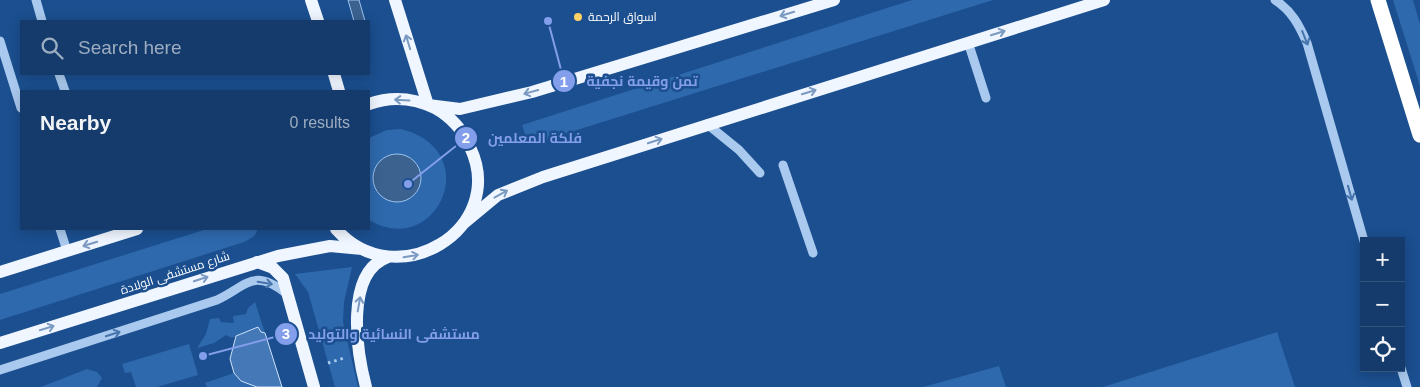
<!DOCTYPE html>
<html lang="en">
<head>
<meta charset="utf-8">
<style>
  :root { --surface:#143b6b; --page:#1d4271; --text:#f1f3f6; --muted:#9dadc1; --line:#33557e }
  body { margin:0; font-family:Arial,Cairo,sans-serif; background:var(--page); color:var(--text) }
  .controls { position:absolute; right:15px; bottom:15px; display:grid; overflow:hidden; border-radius:0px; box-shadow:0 2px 12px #0003 }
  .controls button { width:45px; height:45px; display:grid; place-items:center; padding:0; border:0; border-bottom:1px solid var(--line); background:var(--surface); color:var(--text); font:25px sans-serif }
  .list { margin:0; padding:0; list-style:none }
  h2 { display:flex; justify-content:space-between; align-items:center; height:65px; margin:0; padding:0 20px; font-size:21px }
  h2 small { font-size:16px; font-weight:400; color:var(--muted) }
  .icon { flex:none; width:28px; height:28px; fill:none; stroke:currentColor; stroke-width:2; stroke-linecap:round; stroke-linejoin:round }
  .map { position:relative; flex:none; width:1420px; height:387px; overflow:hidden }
  .search { position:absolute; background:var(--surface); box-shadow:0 2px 12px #0003; left:20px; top:20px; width:350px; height:55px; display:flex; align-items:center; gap:12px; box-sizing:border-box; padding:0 18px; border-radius:0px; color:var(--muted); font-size:19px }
  .panel { position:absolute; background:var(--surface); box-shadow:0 2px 12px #0003; left:20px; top:90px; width:350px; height:140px; border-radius:0px }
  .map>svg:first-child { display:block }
  .green { fill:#2e69ad }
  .water { fill:#3c6290; stroke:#9cc4f0 }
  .building { fill:#4478b7; stroke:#cfe3fa }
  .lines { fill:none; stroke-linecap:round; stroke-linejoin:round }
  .path { stroke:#a9c9ee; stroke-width:3; stroke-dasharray:2.5 4; stroke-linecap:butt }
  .minor { stroke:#a9c9ee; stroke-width:9 }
  .major { stroke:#f0f6ff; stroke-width:12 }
  .highway { stroke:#fff; stroke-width:15 }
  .oneway { stroke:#7b9ac1 }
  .oneway2 { stroke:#4674ac }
  .poi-dot { fill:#ffd166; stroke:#1b4f8f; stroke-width:2 }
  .labels { text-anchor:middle; stroke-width:5; stroke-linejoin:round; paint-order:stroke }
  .poi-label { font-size:12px; fill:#fff; stroke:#1b4f8f; text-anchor:start }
  .street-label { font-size:12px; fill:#fff; stroke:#1b4f8f }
  .leader { fill:none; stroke:#839eea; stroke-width:2 }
  .callout-dot { fill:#839eea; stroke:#1b4f8f; stroke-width:2 }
  .mark-label { font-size:15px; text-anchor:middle; font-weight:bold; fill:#fff }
  .callout-label { font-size:14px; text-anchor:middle; font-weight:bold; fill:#839eea; stroke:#1b4f8f; stroke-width:5; stroke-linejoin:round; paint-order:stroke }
</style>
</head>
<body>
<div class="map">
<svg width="1420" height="387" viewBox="0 0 1420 387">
  <rect width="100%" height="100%" fill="#1b4f8f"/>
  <path class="green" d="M912,0H993L529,145L522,125Z
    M1393,0H1413L1420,24V86Z
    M401,129C486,150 437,260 369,220V138L387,130Z
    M207,229H257C257,236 250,239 244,242L0,320V294Z
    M352,267L344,302L343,322L358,387H335L308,292L295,274Z
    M255,302L265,333L261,332L257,327L232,338L226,335L214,343L197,348L206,334L210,319L219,318L221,322L234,323L233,316L246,314L248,308Z
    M1277,332L1295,387H1103Z
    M189,344L198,375L157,387H136L131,372L125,373L122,364Z
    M999,366L1006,387H923Z
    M87,369L97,372L102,378L97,387H41Z
    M234,373C244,385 251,385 265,380L261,387H207L205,383Z"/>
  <path class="water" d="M348,0H359L365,21H354Z
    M373 178a24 24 0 1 1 48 0a24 24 0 1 1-48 0Z"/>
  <path class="building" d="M258,327L261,332L265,333L282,387H257L241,381L234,373L230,359L236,336Z"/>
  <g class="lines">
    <path class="path" d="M328,363L344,358"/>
    <path class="minor" d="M36,0L42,21
      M1275,0C1292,11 1299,25 1307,43L1364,241
      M0,41L21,108
      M968,42L986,98
      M59,74L65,91
      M707,124L739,150L760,173
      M783,165L813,253
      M60,229L67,251
      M1401,368L1407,387
      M0,370L217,300C247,286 253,267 287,294"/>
    <path class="major" d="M311,0L318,21
      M395,0L428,105L460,109L532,92L834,0
      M334,74L339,91
      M463,224L498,195L543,177L1104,0
      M336,229C396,297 509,229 470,147C463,130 451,117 435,108C414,98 391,96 369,104
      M257,262L273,268L283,278L314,387
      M0,272L137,229
      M0,343L278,256L330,246L362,249
      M366,387C357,353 344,272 388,257"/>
    <path class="highway" d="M1378,0L1420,135"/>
  </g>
  <defs><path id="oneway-shaft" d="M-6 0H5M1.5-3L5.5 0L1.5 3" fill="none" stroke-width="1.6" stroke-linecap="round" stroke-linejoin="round" transform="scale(1.25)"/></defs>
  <g class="oneway">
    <use href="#oneway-shaft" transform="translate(787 14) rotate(163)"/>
    <use href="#oneway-shaft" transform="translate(998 33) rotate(-17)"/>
    <use href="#oneway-shaft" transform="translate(408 42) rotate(-107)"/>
    <use href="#oneway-shaft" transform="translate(531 92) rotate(165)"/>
    <use href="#oneway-shaft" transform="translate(809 92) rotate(-17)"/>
    <use href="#oneway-shaft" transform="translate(402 100) rotate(-177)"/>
    <use href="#oneway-shaft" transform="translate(655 141) rotate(-18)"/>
    <use href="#oneway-shaft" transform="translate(501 194) rotate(-29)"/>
    <use href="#oneway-shaft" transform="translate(90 244) rotate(163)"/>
    <use href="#oneway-shaft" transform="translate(411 256) rotate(-10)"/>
    <use href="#oneway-shaft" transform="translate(201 279) rotate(-18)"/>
    <use href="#oneway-shaft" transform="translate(359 304) rotate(-80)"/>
    <use href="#oneway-shaft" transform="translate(47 328) rotate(-17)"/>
  </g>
  <g class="oneway2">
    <use href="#oneway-shaft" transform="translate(1305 38) rotate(68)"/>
    <use href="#oneway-shaft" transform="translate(1350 193) rotate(74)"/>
    <use href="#oneway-shaft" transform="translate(265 283) rotate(10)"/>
    <use href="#oneway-shaft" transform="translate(113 334) rotate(-18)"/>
  </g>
  <circle class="poi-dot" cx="578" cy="17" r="5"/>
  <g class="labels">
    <g class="poi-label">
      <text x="588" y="21">اسواق الرحمة</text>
    </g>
    <g class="street-label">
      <text transform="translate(175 273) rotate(-18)" y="4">شارع مستشفى الولادة</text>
    </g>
  </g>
  <path class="leader" d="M548 21L564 81M408 184L466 138M203 356L286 334"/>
  <g class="callout-dot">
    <circle cx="548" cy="21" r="5"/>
    <circle cx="408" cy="184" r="5"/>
    <circle cx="203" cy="356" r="5"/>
    <circle cx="564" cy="81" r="12"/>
    <circle cx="466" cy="138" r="12"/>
    <circle cx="286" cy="334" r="12"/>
  </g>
  <g class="mark-label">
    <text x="564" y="87">1</text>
    <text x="466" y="143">2</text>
    <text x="286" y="339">3</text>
  </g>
  <g class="callout-label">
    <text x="642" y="86">تمن وقيمة نجفية</text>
    <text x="535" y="143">فلكة المعلمين</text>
    <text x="394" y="339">مستشفى النسائية والتوليد</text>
  </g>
</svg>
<div class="controls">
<button>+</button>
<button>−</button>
<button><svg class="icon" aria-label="locate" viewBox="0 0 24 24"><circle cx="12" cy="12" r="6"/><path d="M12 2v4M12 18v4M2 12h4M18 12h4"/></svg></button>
</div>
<div class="search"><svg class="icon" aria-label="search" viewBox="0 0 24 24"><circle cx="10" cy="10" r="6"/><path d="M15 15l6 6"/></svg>Search here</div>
<section class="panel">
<h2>Nearby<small>0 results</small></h2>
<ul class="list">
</ul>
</section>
</div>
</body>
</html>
